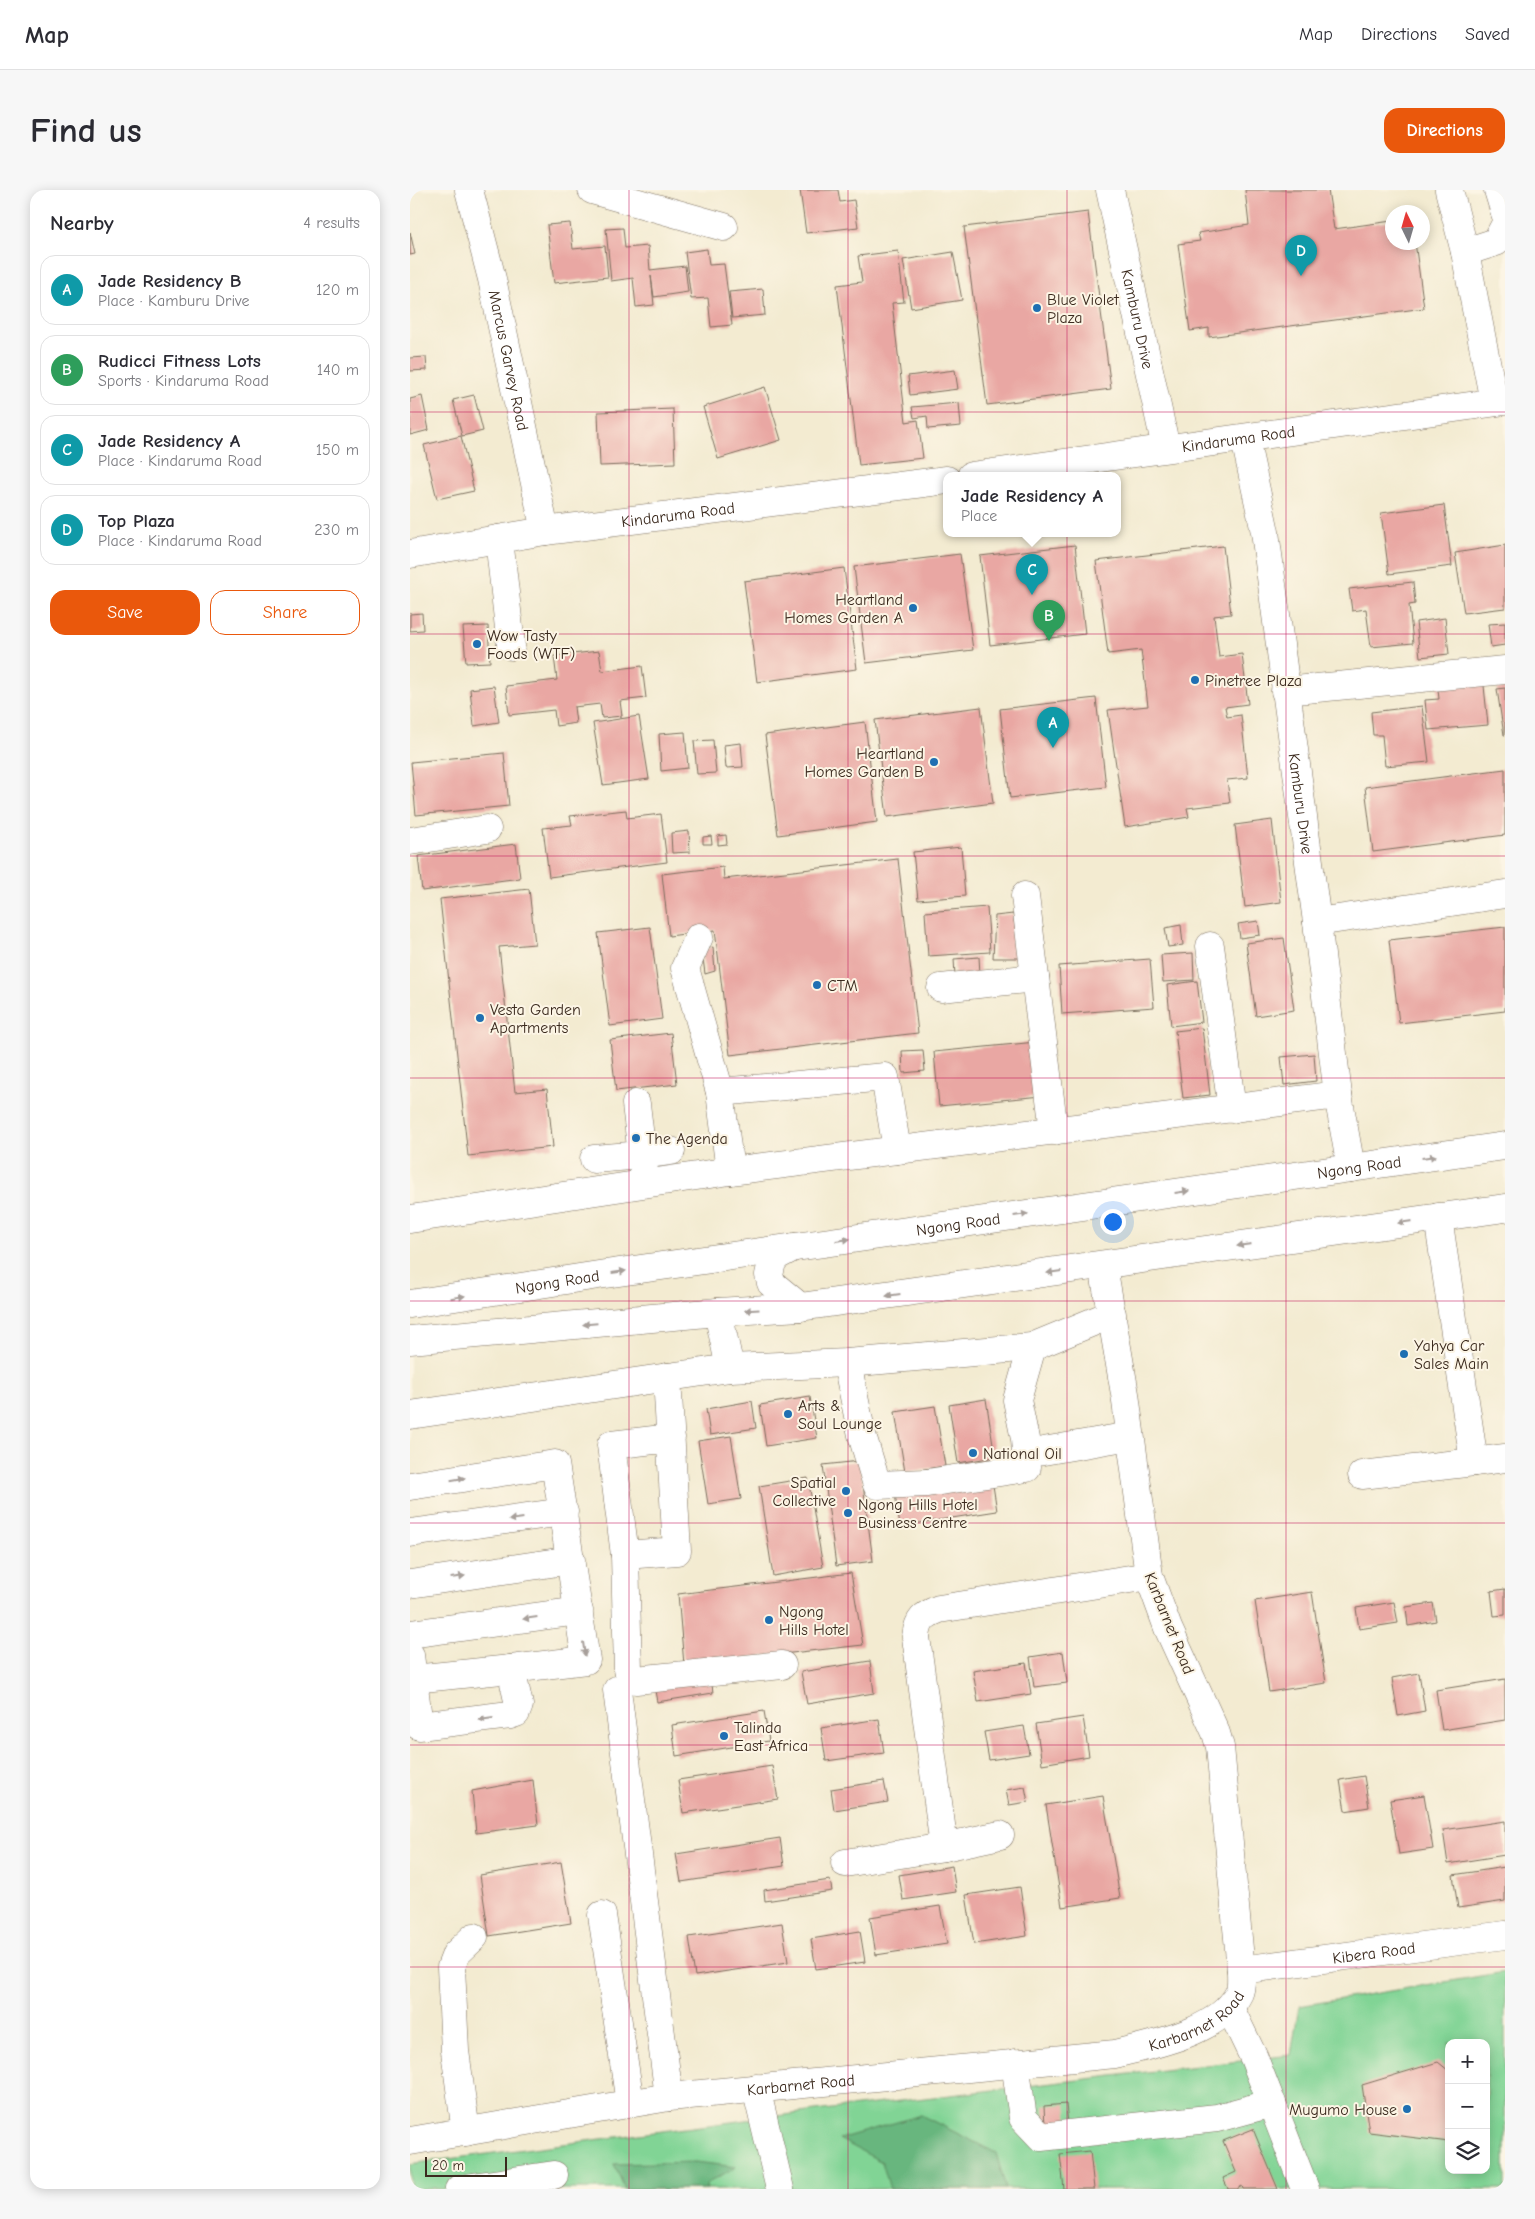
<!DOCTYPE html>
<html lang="en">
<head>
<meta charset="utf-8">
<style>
  :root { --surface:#fff; --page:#f7f7f7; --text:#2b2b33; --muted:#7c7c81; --line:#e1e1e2; --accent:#ea580c }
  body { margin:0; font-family:"Comic Neue",sans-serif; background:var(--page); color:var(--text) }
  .controls { position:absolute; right:15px; bottom:15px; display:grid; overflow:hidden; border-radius:10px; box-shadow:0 2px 12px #0003 }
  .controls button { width:45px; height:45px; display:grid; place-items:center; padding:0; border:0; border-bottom:1px solid var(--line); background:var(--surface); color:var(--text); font:25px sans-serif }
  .compass { position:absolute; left:975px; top:15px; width:45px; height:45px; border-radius:50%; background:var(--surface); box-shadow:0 2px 12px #0003; rotate:355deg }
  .scale { position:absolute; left:15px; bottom:12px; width:82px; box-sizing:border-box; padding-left:5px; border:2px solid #3b2a1e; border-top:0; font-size:14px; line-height:18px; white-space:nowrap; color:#3b2a1e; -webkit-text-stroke:4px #fcf5e5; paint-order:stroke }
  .you { position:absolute; left:702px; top:1031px; width:18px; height:18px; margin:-12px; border:4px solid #fff; border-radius:50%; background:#1a73e8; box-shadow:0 0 0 8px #1a73e833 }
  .badge { display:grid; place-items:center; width:32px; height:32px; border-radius:50%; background:var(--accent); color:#fff; font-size:16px; font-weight:700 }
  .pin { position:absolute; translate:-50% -41px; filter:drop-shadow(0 1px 2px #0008) }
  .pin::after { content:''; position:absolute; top:26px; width:18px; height:15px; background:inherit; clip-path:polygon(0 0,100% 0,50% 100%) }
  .popup { position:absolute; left:533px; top:282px; width:178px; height:65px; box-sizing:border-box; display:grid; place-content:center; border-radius:10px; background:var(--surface); filter:drop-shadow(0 1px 4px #0005); font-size:16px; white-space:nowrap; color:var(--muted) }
  .popup b { font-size:19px; color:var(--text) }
  .popup::after { content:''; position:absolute; left:50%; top:100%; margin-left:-10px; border:10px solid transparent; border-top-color:var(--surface) }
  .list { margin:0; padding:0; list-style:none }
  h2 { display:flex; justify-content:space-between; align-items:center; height:65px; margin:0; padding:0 20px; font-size:21px }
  h2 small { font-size:16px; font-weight:400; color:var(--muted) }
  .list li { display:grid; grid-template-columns:32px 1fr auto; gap:15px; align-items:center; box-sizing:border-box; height:70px; margin:0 10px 10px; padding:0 10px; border:1px solid var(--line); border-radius:15px }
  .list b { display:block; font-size:19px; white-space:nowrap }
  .list p { margin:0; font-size:16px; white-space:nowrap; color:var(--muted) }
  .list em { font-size:16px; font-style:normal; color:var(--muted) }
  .actions { display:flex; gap:10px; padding:15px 20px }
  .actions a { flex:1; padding:11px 0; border:1px solid var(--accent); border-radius:15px; text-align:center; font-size:18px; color:var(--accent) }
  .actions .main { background:var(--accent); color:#fff }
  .icon { flex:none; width:28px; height:28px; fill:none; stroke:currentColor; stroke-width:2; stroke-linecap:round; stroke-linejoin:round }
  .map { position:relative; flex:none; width:1095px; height:1999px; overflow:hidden; border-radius:15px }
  header { display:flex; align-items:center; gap:30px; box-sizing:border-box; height:70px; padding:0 25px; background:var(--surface); border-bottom:1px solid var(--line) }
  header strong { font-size:24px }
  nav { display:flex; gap:28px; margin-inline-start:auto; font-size:18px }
  .intro { display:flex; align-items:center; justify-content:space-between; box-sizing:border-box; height:120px; padding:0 30px }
  h1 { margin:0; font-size:35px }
  .button { padding:12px 22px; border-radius:15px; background:var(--accent); color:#fff; font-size:18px; font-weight:700 }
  main { display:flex; gap:30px; padding:0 30px }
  aside { flex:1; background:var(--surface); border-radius:15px; box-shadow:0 2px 12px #0003 }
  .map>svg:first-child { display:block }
  .green { fill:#81d495; stroke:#5e7f5a; fill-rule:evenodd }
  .forest { fill:#68b67e; stroke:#52704e }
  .building { fill:#e9a7a3 }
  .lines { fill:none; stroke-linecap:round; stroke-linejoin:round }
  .minor-casing { stroke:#7b6e5d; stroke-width:29 }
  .major-casing { stroke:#7b6e5d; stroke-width:29 }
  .minor { stroke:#fff; stroke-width:28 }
  .major { stroke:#fff; stroke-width:28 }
  .oneway { fill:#a79f9a }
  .grid { fill:none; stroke:#c2185b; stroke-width:1; stroke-opacity:0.55 }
  .poi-dot { fill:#1f6fb2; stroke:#fcf5e5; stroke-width:2 }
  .labels { text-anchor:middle; stroke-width:4; stroke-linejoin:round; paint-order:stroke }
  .poi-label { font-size:16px; fill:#3b2a1e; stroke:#fcf5e5; text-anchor:start }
  .street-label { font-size:16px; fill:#3b2a1e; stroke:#fcf5e5 }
</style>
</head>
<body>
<header>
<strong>Map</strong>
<nav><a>Map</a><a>Directions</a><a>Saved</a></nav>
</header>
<div class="intro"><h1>Find us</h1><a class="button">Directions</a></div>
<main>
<aside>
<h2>Nearby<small>4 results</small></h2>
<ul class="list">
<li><span class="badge" style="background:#0f9aa8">A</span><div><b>Jade Residency B</b><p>Place · Kamburu Drive</p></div><em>120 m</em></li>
<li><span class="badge" style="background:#2e9e5b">B</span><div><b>Rudicci Fitness Lots</b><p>Sports · Kindaruma Road</p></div><em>140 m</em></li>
<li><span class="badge" style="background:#0f9aa8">C</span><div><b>Jade Residency A</b><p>Place · Kindaruma Road</p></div><em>150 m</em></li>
<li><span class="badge" style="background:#0f9aa8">D</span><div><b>Top Plaza</b><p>Place · Kindaruma Road</p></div><em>230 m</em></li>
</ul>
<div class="actions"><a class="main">Save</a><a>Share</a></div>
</aside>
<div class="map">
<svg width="1095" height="1999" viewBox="0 0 1095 1999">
  <rect width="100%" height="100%" fill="#fcf5e5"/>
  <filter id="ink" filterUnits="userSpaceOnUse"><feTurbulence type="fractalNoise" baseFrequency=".02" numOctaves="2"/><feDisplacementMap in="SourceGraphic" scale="10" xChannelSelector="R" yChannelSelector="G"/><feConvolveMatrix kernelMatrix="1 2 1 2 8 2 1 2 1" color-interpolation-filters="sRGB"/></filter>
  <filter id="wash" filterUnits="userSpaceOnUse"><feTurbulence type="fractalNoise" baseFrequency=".0096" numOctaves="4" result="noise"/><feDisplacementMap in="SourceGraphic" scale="20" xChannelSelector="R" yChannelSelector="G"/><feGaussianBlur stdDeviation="1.12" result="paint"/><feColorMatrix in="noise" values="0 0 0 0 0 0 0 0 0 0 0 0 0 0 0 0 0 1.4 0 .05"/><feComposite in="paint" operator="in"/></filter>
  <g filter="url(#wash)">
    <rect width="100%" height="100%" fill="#f3ebd1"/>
    <path class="green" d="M1095,1782V1999H0V1974L413,1920L881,1865L889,1816ZM1039,1853H1076V1980H1039Z"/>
    <path class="forest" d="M511,1925L586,1963L596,1999H480L472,1972L429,1949Z
      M286,1972L326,1977L296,1994L298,1999H215L204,1974Z"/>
    <g id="blocks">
      <path class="building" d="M390,0H428L430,12L444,10L448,37L396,43Z
        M835,0H918L924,39L982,31V52H1005L1014,118L799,147V138L780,141L768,54L790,51L788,43L839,35Z
        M678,22L701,199L577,215L554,37Z
        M160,33L163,59L195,56L198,87L144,93L137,35Z
        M213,38L215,58L238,56L240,80L275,76L278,102L244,107L241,86L244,115L226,117L223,88L201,91L196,39Z
        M0,42L5,64L0,65Z
        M297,59L299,75L314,74L322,135L301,137L298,108L281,109L275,62Z
        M488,61L494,112L482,113L496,232L508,230L513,268L449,275L427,95L452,92L448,66Z
        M543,62L552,110L501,118L493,70Z
        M353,99L355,125L322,128L319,102Z
        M16,167L17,180L0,181V168Z
        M545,180L548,199L500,205L498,186Z
        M355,197L371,250L308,269L293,217Z
        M64,205L73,241L52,246L43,210Z
        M12,206L19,240L0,245V209Z
        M549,213L551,236L518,239L517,226L504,228L502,217Z
        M263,219L265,273L190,276L188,222Z
        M51,246L64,301L27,309L14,255Z
        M1034,315L1042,376L979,384L971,323Z
        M665,355L675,444L580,455L570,366Z
        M1095,355V418L1054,423L1045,363Z
        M813,356L821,424L804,426L809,467L832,464L838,514L815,517L817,527L831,525L838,588L817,590L820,613L777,618L779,627L715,637L698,520L738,516L731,460L698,464L686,371Z
        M550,364L563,460L456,473L444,377Z
        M434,378L447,479L347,492L334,391Z
        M1003,392L1005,414L999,415L1003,453L961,457L956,419L942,421L939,399Z
        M12,423L13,440L0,441V424Z
        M1035,428L1039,464L1010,467L1006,432Z
        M1095,433V455L1081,457L1078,434Z
        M78,436L80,472L56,473L53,437Z
        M189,461L192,481L232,476L236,508L210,511L212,526L192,528L190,514L164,517L166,533L146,536L144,520L99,525L96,496L147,490L144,466Z
        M1073,486L1078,535L1018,540L1015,510L1029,509L1027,490Z
        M84,496L89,532L64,536L60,499Z
        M1095,498V545H1094L1087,499Z
        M686,508L696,597L600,608L590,519Z
        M1012,516L1019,572L975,576L972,545H963L961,522Z
        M571,517L583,613L477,627L465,530Z
        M229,526L239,589L193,595L183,533Z
        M455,532L467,632L368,645L355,545Z
        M275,542L278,578L251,581L249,544Z
        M303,550L306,583L287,584L284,551Z
        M331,553L333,577L316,578L314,555Z
        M94,563L99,616L6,625L1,572Z
        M1095,579V645L963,662L955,597Z
        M216,620L217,628L251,624L257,672L139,687L133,638L162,635L160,626Z
        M862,630L871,712L835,717L825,635Z
        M279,641L280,662L262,663L261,643Z
        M316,645L317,654L308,655V646Z
        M301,646L302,654H293V647Z
        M106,654L110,688L12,701L8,666Z
        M551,657L555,706L508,710L503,662Z
        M488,669L508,843L320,865L305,740L259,746L252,684L313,677L314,689Z
        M119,699L125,754L89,757L105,902L137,899L143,957L58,966L30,709Z
        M577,717L580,762L518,766L515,722Z
        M603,724L610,768H583L585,726Z
        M848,731L850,745L830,748L828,734Z
        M771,735L773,755L758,757L755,738Z
        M240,737L252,829L200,836L188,743Z
        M1095,737V821L989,833L979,750Z
        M874,748L884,820L846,826L836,753Z
        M303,757L305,781L295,784L292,760Z
        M783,763L784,790L753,792L751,765Z
        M569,767L570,784L545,786L544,769Z
        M740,769L744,817L652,824L649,776Z
        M787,791L792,832L761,836L757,795Z
        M792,838L800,905L773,908L765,841Z
        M261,843L267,894L206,901L200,850Z
        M626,852L632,906L529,916L524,862Z
        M513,860L515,881L493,883L492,861Z
        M904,864L906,891L874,895L871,867Z
        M400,1207L407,1248L356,1256L350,1215Z
        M576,1209L585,1267L548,1273L539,1215Z
        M342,1211L346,1238L300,1245L296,1219Z
        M525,1216L535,1276L495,1282L485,1222Z
        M321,1246L331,1309L298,1314L288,1251Z
        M450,1271L463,1371L426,1376L413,1275Z
        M398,1288L413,1377L363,1386L349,1296Z
        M582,1289L587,1321L490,1336L485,1304Z
        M441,1383L453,1455L274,1475L268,1404Z
        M1095,1399V1425L1084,1426L1081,1401Z
        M902,1402L916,1493L859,1502L845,1411Z
        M984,1412L988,1433L949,1439L946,1418Z
        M1023,1413L1026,1431L998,1436L996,1417Z
        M653,1462L657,1493L624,1497L620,1467Z
        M460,1471L464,1503L397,1514L391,1482Z
        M616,1473L621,1504L568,1512L563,1481Z
        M1009,1483L1015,1521L988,1526L982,1488Z
        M301,1486L303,1503L247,1512L244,1495Z
        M1095,1489V1530L1032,1540L1026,1500Z
        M354,1521L359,1551L266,1566L262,1535Z
        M673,1527L679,1566L632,1574L626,1534Z
        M469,1529L474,1563L416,1571L411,1538Z
        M614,1536L619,1564L579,1570L574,1542Z
        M362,1576L368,1609L273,1623L268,1590Z
        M954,1586L959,1617L935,1621L930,1590Z
        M123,1590L128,1635L66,1643L62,1601Z
        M474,1591L478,1612L424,1620L421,1599Z
        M615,1597L618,1612L599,1615L596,1600Z
        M1014,1605L1023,1659L989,1664L980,1610Z
        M693,1606L710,1708L652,1717L636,1615Z
        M1095,1631V1665L1038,1674L1033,1640Z
        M370,1648L374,1676L271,1692L266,1664Z
        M151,1672L161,1733L79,1746L70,1685Z
        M542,1676L546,1702L493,1710L489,1685Z
        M1095,1677V1711L1048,1718L1043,1685Z
        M420,1690L422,1701L355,1711L354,1700Z
        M610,1697L617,1746L564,1754L556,1705Z
        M530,1716L537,1754L466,1765L460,1727Z
        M372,1733L378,1772L285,1786L279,1747Z
        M450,1741L455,1772L406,1779L401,1749Z
        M1028,1872L1039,1881V1952L959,1942L952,1895Z
        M656,1914L658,1934L635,1936L634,1916Z
        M843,1939L868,1999H833L832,1996L827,1999H818L813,1988L826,1982L813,1951Z
        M680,1961L684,1999H654L650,1964Z"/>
    </g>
  </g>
  <g filter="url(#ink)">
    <use href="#blocks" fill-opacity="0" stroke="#7b6e5d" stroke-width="1"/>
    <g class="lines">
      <g class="minor-casing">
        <g id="minor">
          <path id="s1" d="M59,0L82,89L135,341"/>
          <path d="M182,0L314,37"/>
          <path id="s2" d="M700,0L756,258"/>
          <path d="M1039,0L1055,62L1084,212"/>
          <path d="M1088,0L1095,23"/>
          <path d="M1055,62L1086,52L1095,35"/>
          <path id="s3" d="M835,249L855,342L907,732L928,905L941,978"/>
          <path id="s4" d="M561,286L1095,211"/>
          <path d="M89,349L101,456"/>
          <path id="s5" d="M0,364L135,341L537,290"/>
          <path d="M875,501L1095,480"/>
          <path d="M0,651L77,639"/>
          <path d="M615,706L644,941"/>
          <path d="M907,732L1095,704"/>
          <path d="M289,747L275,778L310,902L320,981"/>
          <path d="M800,756L822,919"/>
          <path d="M531,798L625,788"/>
          <path d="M310,902L475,887L487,960"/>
          <path d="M226,914L232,965L261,961"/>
          <path d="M184,969L232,965L234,982"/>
          <path d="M1028,1027L1064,1272L1095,1268"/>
          <path d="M0,1029L320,981L928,905"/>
          <path d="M308,1122L320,1178"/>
          <path d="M437,1173L452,1245L467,1295L517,1293L617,1278L615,1249L607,1210L622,1157"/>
          <path d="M257,1187L267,1361L215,1365L201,1255L261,1248"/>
          <path d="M0,1225L320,1178L437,1173L622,1157L702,1124"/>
          <path d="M616,1264L720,1246"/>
          <path d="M952,1285L1064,1272"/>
          <path d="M0,1296L145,1274L176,1470L101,1479L109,1515L106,1523L100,1525L9,1536L0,1465"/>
          <path d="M0,1343L154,1322"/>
          <path d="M215,1365L218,1480L226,1490L372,1475"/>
          <path d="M0,1394L161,1370"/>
          <path d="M0,1444L169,1421"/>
          <path d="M3,1489L101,1479"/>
          <path d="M207,1500L259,1907"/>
          <path d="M534,1657L506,1447C508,1429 514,1425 529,1419L739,1386"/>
          <path d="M435,1673L534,1657L590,1645"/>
          <path d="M192,1725L220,1913"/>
          <path id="s6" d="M831,1780L1095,1745"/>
          <path d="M820,1818L844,1868L895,1999"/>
          <path d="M605,1873L613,1928L631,1947L807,1928L862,1913"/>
          <path d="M346,1898L370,1999"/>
          <path d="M56,1942L45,1861L41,1777L46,1764L64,1747"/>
          <path id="s7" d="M0,1951L259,1907L705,1864C744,1854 810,1842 829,1803C832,1797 831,1787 831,1780L810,1557L806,1543L758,1438L739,1386L715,1204L693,1076"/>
          <path d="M49,1999L144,1985"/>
        </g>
      </g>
      <g class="major-casing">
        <g id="major">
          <path d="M384,1057L367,1066L362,1072L359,1085L361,1093L390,1117"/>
          <path id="s8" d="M0,1114L195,1084L1095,956"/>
          <path d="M0,1150L308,1122L390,1117L1095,1018"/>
        </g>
      </g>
      <use href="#minor" class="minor"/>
      <use href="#major" class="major"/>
    </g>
    <defs><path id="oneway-solid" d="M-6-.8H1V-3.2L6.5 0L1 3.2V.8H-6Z" transform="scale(1.25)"/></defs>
    <g class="oneway">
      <use href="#oneway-solid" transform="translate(1019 967) rotate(-8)"/>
      <use href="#oneway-solid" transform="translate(772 1002) rotate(-8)"/>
      <use href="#oneway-solid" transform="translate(611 1025) rotate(-8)"/>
      <use href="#oneway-solid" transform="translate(995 1032) rotate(172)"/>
      <use href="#oneway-solid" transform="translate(433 1050) rotate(-8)"/>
      <use href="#oneway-solid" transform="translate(834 1055) rotate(172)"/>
      <use href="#oneway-solid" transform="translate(209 1082) rotate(-8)"/>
      <use href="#oneway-solid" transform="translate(644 1082) rotate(172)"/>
      <use href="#oneway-solid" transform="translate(483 1105) rotate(172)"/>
      <use href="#oneway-solid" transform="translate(48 1107) rotate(-9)"/>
      <use href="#oneway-solid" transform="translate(342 1120) rotate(177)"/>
      <use href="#oneway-solid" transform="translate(180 1134) rotate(175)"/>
      <use href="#oneway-solid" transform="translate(48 1289) rotate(-9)"/>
      <use href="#oneway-solid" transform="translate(106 1329) rotate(172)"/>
      <use href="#oneway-solid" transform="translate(48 1387) rotate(-8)"/>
      <use href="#oneway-solid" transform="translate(120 1428) rotate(172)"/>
      <use href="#oneway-solid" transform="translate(174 1459) rotate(82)"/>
      <use href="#oneway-solid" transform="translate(76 1529) rotate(173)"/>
    </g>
  </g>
  <path class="grid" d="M219,0V1999M438,0V1999M657,0V1999M876,0V1999M0,222H1095M0,444H1095M0,666H1095M0,888H1095M0,1111H1095M0,1333H1095M0,1555H1095M0,1777H1095"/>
  <g class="poi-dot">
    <circle cx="627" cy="118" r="5"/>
    <circle cx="503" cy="418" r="5"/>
    <circle cx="67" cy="454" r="5"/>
    <circle cx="785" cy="490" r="5"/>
    <circle cx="524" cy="572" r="5"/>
    <circle cx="407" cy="795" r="5"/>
    <circle cx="70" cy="828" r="5"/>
    <circle cx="226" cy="948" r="5"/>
    <circle cx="994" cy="1164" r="5"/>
    <circle cx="378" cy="1224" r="5"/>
    <circle cx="563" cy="1263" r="5"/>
    <circle cx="436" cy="1301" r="5"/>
    <circle cx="438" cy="1323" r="5"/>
    <circle cx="359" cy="1430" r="5"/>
    <circle cx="314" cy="1546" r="5"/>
    <circle cx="997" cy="1919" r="5"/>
  </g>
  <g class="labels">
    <g class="poi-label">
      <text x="637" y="115">Blue Violet<tspan x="637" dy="18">Plaza</tspan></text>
      <text x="493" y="415" text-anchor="end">Heartland<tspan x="493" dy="18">Homes Garden A</tspan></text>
      <text x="77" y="451">Wow Tasty<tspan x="77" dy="18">Foods (WTF)</tspan></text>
      <text x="795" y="496">Pinetree Plaza</text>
      <text x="514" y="569" text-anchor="end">Heartland<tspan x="514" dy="18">Homes Garden B</tspan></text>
      <text x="417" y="801">CTM</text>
      <text x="80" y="825">Vesta Garden<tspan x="80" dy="18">Apartments</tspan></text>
      <text x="236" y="954">The Agenda</text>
      <text x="1004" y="1161">Yahya Car<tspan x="1004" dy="18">Sales Main</tspan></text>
      <text x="388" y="1221">Arts &amp;<tspan x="388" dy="18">Soul Lounge</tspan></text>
      <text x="573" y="1269">National Oil</text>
      <text x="426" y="1298" text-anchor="end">Spatial<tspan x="426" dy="18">Collective</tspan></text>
      <text x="448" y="1320">Ngong Hills Hotel<tspan x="448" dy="18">Business Centre</tspan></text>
      <text x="369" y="1427">Ngong<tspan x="369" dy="18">Hills Hotel</tspan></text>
      <text x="324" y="1543">Talinda<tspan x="324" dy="18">East Africa</tspan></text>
      <text x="987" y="1925" text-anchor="end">Mugumo House</text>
    </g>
    <g class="street-label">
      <text dy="6" stroke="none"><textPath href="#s2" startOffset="132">Kamburu Drive</textPath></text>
      <text dy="6" stroke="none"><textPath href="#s1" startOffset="175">Marcus Garvey Road</textPath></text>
      <text dy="6" stroke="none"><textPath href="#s4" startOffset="270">Kindaruma Road</textPath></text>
      <text dy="6" stroke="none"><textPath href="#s5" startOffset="271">Kindaruma Road</textPath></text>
      <text dy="6" stroke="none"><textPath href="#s3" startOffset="369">Kamburu Drive</textPath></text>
      <text dy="6" stroke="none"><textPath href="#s8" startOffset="959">Ngong Road</textPath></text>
      <text dy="6" stroke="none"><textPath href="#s8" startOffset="554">Ngong Road</textPath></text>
      <text dy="6" stroke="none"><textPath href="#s8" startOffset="149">Ngong Road</textPath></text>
      <text transform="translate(760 1433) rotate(68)" y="6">Karbarnet Road</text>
      <text dy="6" stroke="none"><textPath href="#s6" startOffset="134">Kibera Road</textPath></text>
      <text dy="6" stroke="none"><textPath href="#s7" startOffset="800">Karbarnet Road</textPath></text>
      <text dy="6" stroke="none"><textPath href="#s7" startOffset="395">Karbarnet Road</textPath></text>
    </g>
  </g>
</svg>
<div class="controls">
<button>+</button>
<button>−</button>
<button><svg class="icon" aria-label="layers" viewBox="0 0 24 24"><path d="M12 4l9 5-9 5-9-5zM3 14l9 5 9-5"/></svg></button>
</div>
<svg class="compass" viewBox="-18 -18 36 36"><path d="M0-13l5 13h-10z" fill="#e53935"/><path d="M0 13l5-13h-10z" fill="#7c7c81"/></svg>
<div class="scale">20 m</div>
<div class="you"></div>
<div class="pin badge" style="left:643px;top:558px;background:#0f9aa8">A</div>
<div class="pin badge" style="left:639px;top:451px;background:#2e9e5b">B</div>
<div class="pin badge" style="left:622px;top:405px;background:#0f9aa8">C</div>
<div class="popup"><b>Jade Residency A</b>Place</div>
<div class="pin badge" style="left:891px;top:86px;background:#0f9aa8">D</div>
</div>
</main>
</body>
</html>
